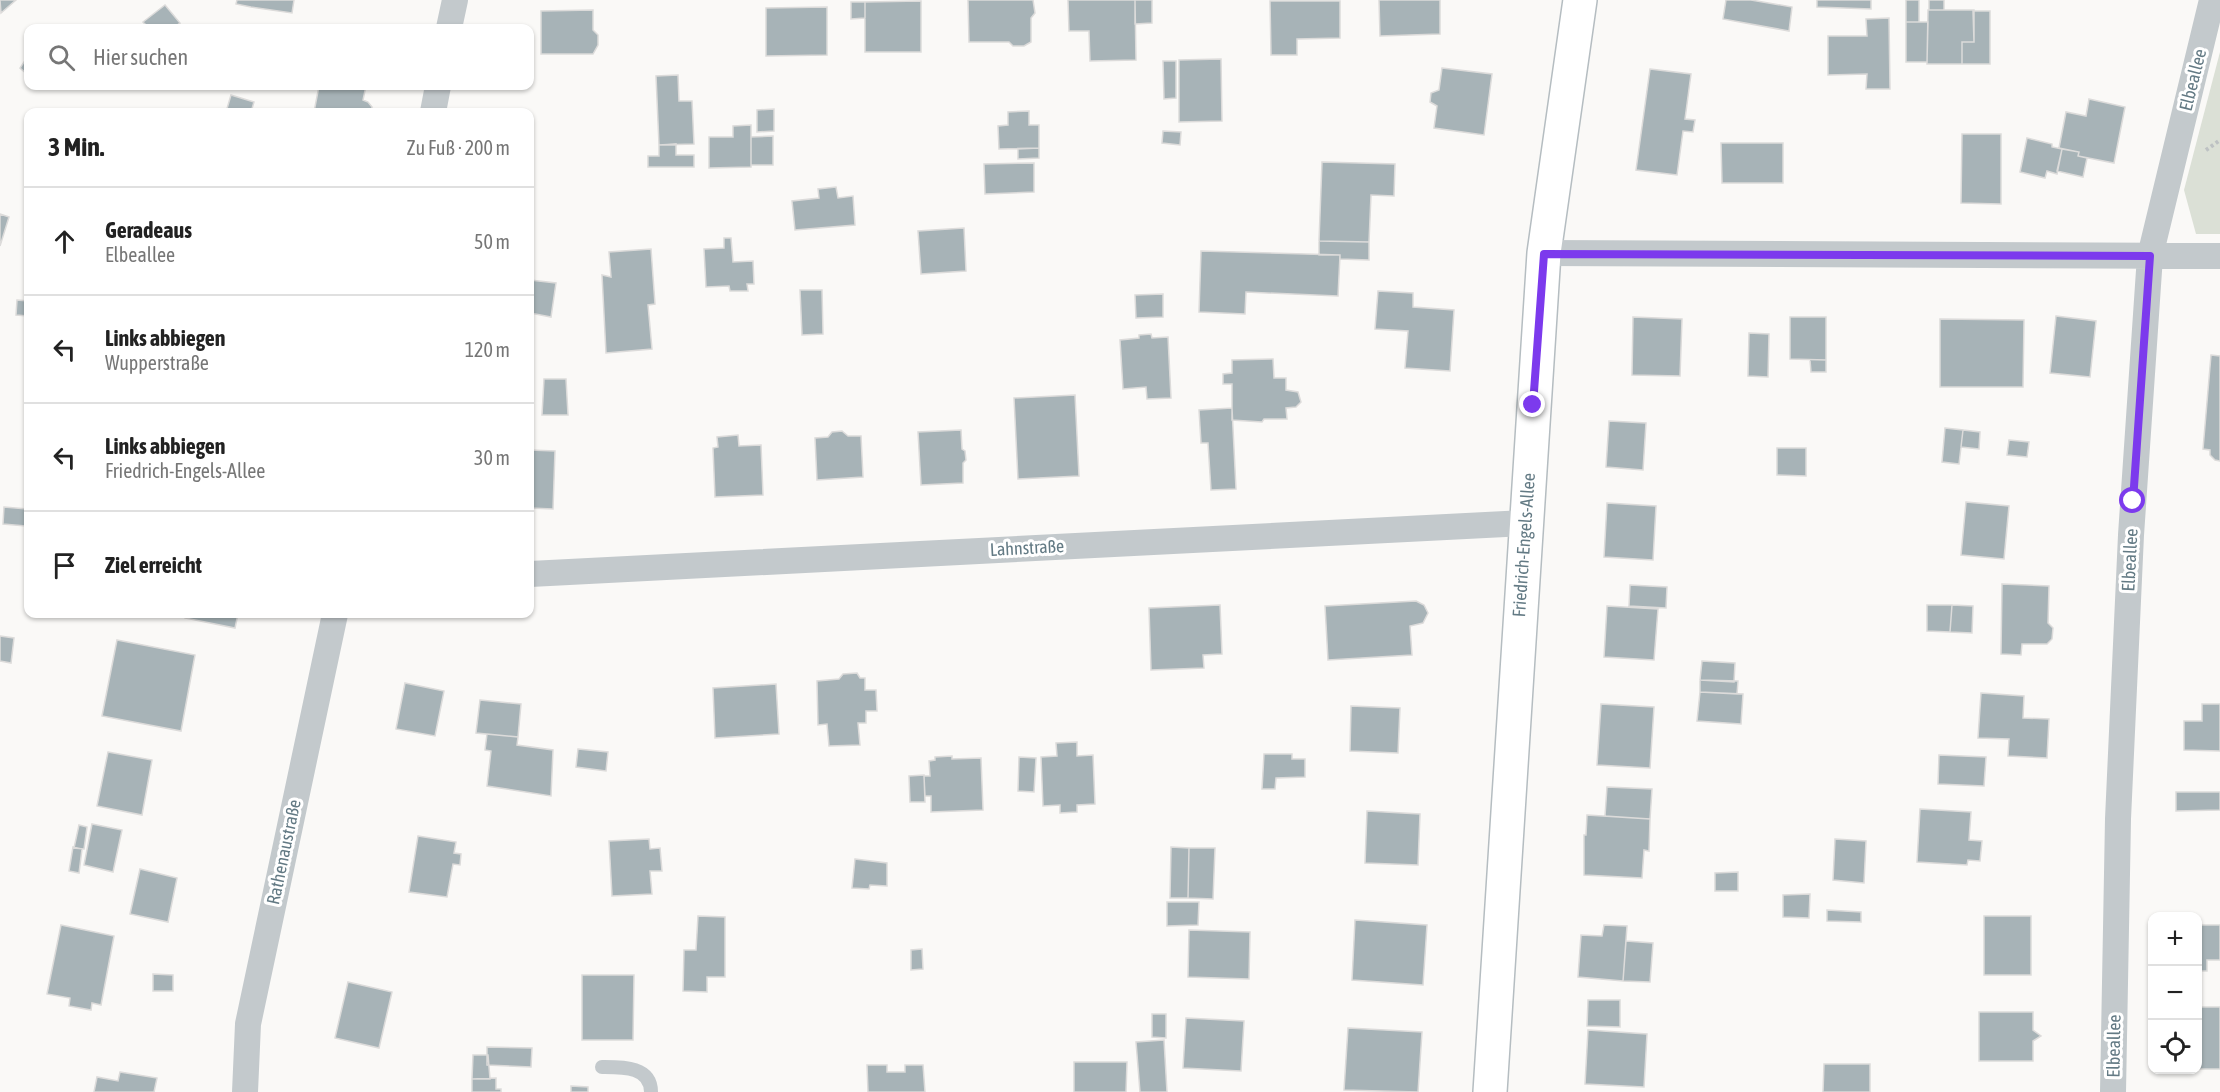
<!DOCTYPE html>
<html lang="de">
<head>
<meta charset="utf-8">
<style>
  :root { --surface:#fff; --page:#f6f6f6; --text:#222; --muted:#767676; --line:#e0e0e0 }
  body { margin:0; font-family:"Asap Condensed",sans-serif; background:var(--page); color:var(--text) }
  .controls { position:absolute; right:18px; bottom:18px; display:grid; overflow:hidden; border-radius:12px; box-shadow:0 2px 4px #0004 }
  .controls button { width:54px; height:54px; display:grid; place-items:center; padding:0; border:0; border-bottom:2px solid var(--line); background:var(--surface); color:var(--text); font:30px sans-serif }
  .stop { position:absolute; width:18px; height:18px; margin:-14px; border:4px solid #7c3aed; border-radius:50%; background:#fff }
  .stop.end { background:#7c3aed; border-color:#fff; box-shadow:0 2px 6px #0008 }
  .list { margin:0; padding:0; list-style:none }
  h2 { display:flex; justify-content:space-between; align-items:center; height:78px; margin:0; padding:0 24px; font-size:26px }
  h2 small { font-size:20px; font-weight:400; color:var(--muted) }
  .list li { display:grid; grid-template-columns:39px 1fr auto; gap:18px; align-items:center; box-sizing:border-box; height:108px; padding:0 24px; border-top:2px solid var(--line) }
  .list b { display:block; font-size:22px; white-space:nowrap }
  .list p { margin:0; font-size:20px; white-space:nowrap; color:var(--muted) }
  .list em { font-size:20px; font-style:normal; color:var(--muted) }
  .icon { flex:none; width:33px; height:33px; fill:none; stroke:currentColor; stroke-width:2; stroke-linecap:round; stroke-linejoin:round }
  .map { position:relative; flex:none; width:2220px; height:1092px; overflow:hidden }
  .search { position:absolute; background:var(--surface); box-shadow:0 2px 4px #0004; left:24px; top:24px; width:510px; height:66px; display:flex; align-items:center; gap:15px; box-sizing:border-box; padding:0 21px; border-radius:12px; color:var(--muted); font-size:22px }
  .panel { position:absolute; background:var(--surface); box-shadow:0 2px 4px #0004; left:24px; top:108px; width:510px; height:510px; border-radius:12px }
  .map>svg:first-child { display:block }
  .green { fill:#dbe0d6 }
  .building { fill:#a7b3b7; stroke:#dcdbda; stroke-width:1.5 }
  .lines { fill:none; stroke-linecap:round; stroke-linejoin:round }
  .secondary-casing { stroke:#b5bdc1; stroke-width:36 }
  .path { stroke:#bdc1c3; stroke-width:4; stroke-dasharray:3 3; stroke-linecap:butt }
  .lane { stroke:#c3c9cc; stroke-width:14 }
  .street { stroke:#c3c9cc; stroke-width:26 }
  .secondary { stroke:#fff; stroke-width:33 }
  .route { stroke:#7c3aed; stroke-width:8 }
  .labels { text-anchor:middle; stroke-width:6; stroke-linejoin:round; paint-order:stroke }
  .street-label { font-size:18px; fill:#637a84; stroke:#fff }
</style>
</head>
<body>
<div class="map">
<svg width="2220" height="1092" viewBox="0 0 2220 1092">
  <rect width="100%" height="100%" fill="#faf9f7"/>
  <path class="green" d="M2220,52V234H2196L2184,190Z"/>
  <path class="building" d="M0,0H16L1,13Z
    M237,0H294L292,13L251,7L236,4Z
    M968,0H1033L1035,13L1031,18V42L1024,46H1013L1009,42H969Z
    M1068,0H1135L1136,60L1090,61L1089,31H1069Z
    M1135,0H1152V23L1135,24Z
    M1379,0H1440V34L1380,36Z
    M1726,0H1751L1792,7L1789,31L1723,19Z
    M1817,0H1871V9L1817,7Z
    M1906,0H1919V22H1906Z
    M1929,0H1944V10H1929Z
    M921,1V52H865V2Z
    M1270,1H1340V38L1297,39V55H1271Z
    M851,2H865V18L851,19Z
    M165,5L180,23L173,28H149L143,22Z
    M827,7V55L766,56V8Z
    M593,10V30L598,35V45L593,54H541V11Z
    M1928,10H1974V42H1962V64H1927Z
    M1973,11H1990V64H1962V42H1974Z
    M1889,18L1890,89H1866L1867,74L1828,75V36H1867L1866,19Z
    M1906,22H1928L1927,62H1906Z
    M28,56V75L20,68Z
    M1221,59L1222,121L1179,122V60Z
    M1163,61H1176V98L1164,99Z
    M1442,68L1492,74L1484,135L1434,128L1437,106L1430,102L1431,93L1439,90Z
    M1650,69L1691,74L1685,119L1695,120L1693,132L1683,131L1677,175L1636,170Z
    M678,75L679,101H692L694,144L659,145L656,76Z
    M319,86H366L363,100L368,102L372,107L371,112H314Z
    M231,95L254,102L251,112H226Z
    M2089,99L2125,107L2114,163L2078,156L2079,152L2059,148L2066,112L2086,116Z
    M774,109V131L757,132V110Z
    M1029,111V125H1039V148L999,149L998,126L1008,125V112Z
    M751,125V167L709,168V137H733V126Z
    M1163,131L1181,132L1180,145L1162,143Z
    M1962,134H2001V204L1961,203Z
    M773,136V165H751V137Z
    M2027,138L2052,144V147L2062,149L2057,174L2047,171L2045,178L2020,172Z
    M1721,143H1783V183H1722Z
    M676,144V155H694V167H648V156H659V145Z
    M1039,148V158L1018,159V149Z
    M2062,149L2079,152L2078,156L2087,158L2083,177L2057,171Z
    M1322,162L1395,164L1394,196L1371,195L1369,242L1319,241Z
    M1034,163V192L985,194L984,164Z
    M836,187L838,198L853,196L855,225L795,230L792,201L819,198L818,189Z
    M0,214L9,217L0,246Z
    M964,228L966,271L921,274L918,231Z
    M724,238H731L733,262L753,261L754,284H747L748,291H730L729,286L706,287L704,249L724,248Z
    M1319,241L1369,242V260L1340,259V255H1319Z
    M651,249L655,304L648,305L652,349L606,353L602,275L611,277L609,252Z
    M1201,251L1340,255L1338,296L1246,292L1245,314L1199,312Z
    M530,280L556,283L551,317L530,313Z
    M800,290H822L823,334L802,335Z
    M1378,291L1413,293V307L1454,310L1450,371L1405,368L1408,331L1375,329Z
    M1163,294V317L1136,318L1135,295Z
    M17,300L28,301V316L16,315Z
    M2056,316L2096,321L2090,377L2050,373Z
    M1633,317L1682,319L1680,376L1632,375Z
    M1790,317H1826V360L1790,359Z
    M1940,319L2024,320L2023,387H1940Z
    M1749,333L1769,334L1768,377L1748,376Z
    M1151,334L1152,338L1168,337L1171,398L1147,399L1146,387L1123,389L1120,340L1139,338V335Z
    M2211,355L2220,356V461L2215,460L2210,455V450L2203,449Z
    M1273,359L1274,378H1286V390L1298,392L1301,402L1296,407L1286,408L1287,419H1264L1262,422L1232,420V384H1223V374L1232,373V360Z
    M1810,360H1826V372H1811Z
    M544,379H566L568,415H542Z
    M1075,395L1079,476L1018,479L1014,398Z
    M1232,408L1236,489L1211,490L1208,443H1201L1199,410Z
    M1609,421L1646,423L1643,470L1606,467Z
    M1945,428L1963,430L1959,464L1942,462Z
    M961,430L962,449L965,451L966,460L963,463V483L921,485L918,432Z
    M1963,430L1980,432L1979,449L1961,447Z
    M842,431L848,436H861L863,477L817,480L815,438L828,437L832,432Z
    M738,435L739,446L761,445L763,495L715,497L713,448L718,447L717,437Z
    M2009,440L2029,442L2027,457L2007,455Z
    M1777,448H1806V476L1777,475Z
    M530,450L555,451L553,509L530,508Z
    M1966,502L2009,506L2004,559L1961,555Z
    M1607,503L1656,506L1653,560L1604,557Z
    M4,507L27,509L26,526L3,524Z
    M2002,584L2049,586L2048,623L2053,628L2052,639L2047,644H2022L2021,655L2001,654Z
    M1630,585L1667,587L1666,608L1629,606Z
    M1416,601L1424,605L1428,613L1423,623L1410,626L1412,655L1328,660L1325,606Z
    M1220,605L1222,654L1203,655L1204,668L1151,670L1149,608Z
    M1927,605H1952L1950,632L1927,631Z
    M1952,605L1973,606L1972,633L1950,632Z
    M1607,606L1658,609L1654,660L1604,657Z
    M186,614H238L235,628L185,618Z
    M0,636L14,638L11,663L0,661Z
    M117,640L195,655L181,731L102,716Z
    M1702,661L1735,663L1734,682L1700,680Z
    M857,673L860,678H865V690H876L877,711H866V723H858L860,745L829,746L827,724L818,725L817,681L839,679L843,674Z
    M1700,680L1738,681L1737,694L1700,692Z
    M405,683L444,691L435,736L396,729Z
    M776,684L779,734L715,738L713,688Z
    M1700,692L1743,694L1741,724L1697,721Z
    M1981,693L2024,696L2023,718L2049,719L2047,758L2008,756L2009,739L1978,738Z
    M480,700L521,704L518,737L476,733Z
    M1601,704L1654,707L1650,768L1597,765Z
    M2202,704H2220V751L2184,750V721H2202Z
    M1351,706L1400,708L1398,753L1350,751Z
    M487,734L518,737L517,745L553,750L551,796L487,786L491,751L485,750Z
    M1077,742V756L1093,755L1095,804L1077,805V812L1060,813V805L1043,806L1041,757L1057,756L1056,743Z
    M578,749L608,752L606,771L576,767Z
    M108,752L152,760L142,815L97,806Z
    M1264,754H1292V759H1305V777L1276,778L1275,789H1262Z
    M1939,755L1986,757L1984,786L1938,784Z
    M952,756V759L981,758L983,810L931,812V796H925L924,776H930L929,761L935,760V757Z
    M1019,757L1036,758L1034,792L1018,791Z
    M924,775L925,802H910L909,776Z
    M1607,787L1652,789L1650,819L1605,816Z
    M2176,792H2220V810L2176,811Z
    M1920,809L1971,812L1969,840L1982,841L1980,861L1968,860L1967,865L1917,862Z
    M1367,811L1420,814L1418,865L1365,863Z
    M1587,815L1650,819L1649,851L1644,850L1642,878L1584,875V835H1586Z
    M92,824L122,830L113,872L84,865Z
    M79,825L87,827L84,849L74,848Z
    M418,836L456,842L454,853L461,854L460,865L453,864L447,897L409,892Z
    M649,839L650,849L660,848L662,871H650L652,894L612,896L609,841Z
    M1835,839L1866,841L1864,883L1833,880Z
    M73,847L82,849L79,873L69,871Z
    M1171,847L1189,848L1188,898H1170Z
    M1189,848H1215L1213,899L1188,898Z
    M855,859L887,863V886L870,885L869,889L852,888Z
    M140,869L177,878L168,922L130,914Z
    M1738,872V891H1715V873Z
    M1810,894L1809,918L1783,917V895Z
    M1167,902H1199L1198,925L1167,926Z
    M1827,910L1861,912V922L1827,921Z
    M698,916L725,917V977H707V992L683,991L684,950H696Z
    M1984,916H2031V975H1984Z
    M1355,920L1427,925L1423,985L1352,980Z
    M61,925L114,936L101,1005L92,1003L91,1010L69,1006L70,998L47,994Z
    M1604,925L1627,926L1623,981L1578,977L1581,935L1602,936Z
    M2198,925H2220V960H2207V971H2198Z
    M1189,930L1250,932L1249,979L1188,977Z
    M1626,941L1653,943L1650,982L1623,981Z
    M922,949L923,969L911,970V950Z
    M153,974L173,975V991H153Z
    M582,975H634L633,1040H582Z
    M348,982L392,992L379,1048L335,1038Z
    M1588,1000H1620V1027L1587,1026Z
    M2198,1007H2220V1069H2198Z
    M1979,1012H2033V1030L2041,1036L2033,1041V1061H1979Z
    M1152,1014H1166V1038L1152,1037Z
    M1186,1018L1244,1021L1241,1071L1183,1068Z
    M1348,1028L1422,1032L1418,1092L1344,1090Z
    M1588,1030L1647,1034L1644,1087L1585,1084Z
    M1164,1040L1167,1092H1140L1136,1042Z
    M487,1047L532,1048L531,1067L487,1065Z
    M473,1055H488L490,1079H472Z
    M1074,1062H1127L1126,1092H1074Z
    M1824,1064H1870V1092H1823Z
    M867,1065H887V1072H905V1065H923L925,1092H868Z
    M120,1072L157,1078L154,1092H94L97,1077L118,1081Z
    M496,1078V1089H501V1092H472V1079Z
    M571,1086L588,1087V1092H571Z"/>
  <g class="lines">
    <g class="secondary-casing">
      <path id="secondary" d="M1490,1092L1544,253L1580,0"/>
    </g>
    <path class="path" d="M2206,150L2220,140"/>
    <path class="lane" d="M602,1067C622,1067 651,1066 651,1092"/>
    <path class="street" d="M449,28L455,0
      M433,112L438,86
      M1544,253L2220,256
      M530,574L1525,523
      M245,1092L248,1024L335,614
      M2113,1092L2118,819L2131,535L2150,256L2212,0"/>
    <use href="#secondary" class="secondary"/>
  </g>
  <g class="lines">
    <path class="route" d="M1533,405L1544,254L2150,256L2133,501"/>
  </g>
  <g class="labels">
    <g class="street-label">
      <text transform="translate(2193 80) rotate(-76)" y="6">Elbeallee</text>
      <text transform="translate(1524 545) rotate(-86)" y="6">Friedrich-Engels-Allee</text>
      <text transform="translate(1027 548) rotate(-3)" y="6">Lahnstraße</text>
      <text transform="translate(2130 560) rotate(-87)" y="6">Elbeallee</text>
      <text transform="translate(284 852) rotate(-78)" y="6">Rathenaustraße</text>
      <text transform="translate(2114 1046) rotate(-89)" y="6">Elbeallee</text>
    </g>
  </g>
</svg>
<div class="controls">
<button>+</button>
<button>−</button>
<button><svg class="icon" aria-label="locate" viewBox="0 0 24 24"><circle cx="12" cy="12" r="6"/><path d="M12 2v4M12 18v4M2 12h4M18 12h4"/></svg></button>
</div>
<div class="stop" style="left:2133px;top:501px"></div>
<div class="stop end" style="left:1533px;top:405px"></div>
<div class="search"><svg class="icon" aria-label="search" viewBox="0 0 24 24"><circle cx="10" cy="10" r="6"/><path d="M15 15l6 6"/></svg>Hier suchen</div>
<section class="panel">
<h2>3 Min.<small>Zu Fuß · 200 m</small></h2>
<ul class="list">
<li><svg class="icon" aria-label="ahead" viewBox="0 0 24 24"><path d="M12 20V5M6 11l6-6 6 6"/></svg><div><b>Geradeaus</b><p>Elbeallee</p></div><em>50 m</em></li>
<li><svg class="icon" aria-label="left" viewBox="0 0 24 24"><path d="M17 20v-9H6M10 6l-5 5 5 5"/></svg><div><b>Links abbiegen</b><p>Wupperstraße</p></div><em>120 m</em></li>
<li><svg class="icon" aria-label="left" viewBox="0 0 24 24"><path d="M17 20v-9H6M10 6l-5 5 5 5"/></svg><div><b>Links abbiegen</b><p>Friedrich-Engels-Allee</p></div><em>30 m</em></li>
<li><svg class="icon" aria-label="arrive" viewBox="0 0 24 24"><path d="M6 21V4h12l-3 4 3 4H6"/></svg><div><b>Ziel erreicht</b></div></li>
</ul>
</section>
</div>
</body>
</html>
